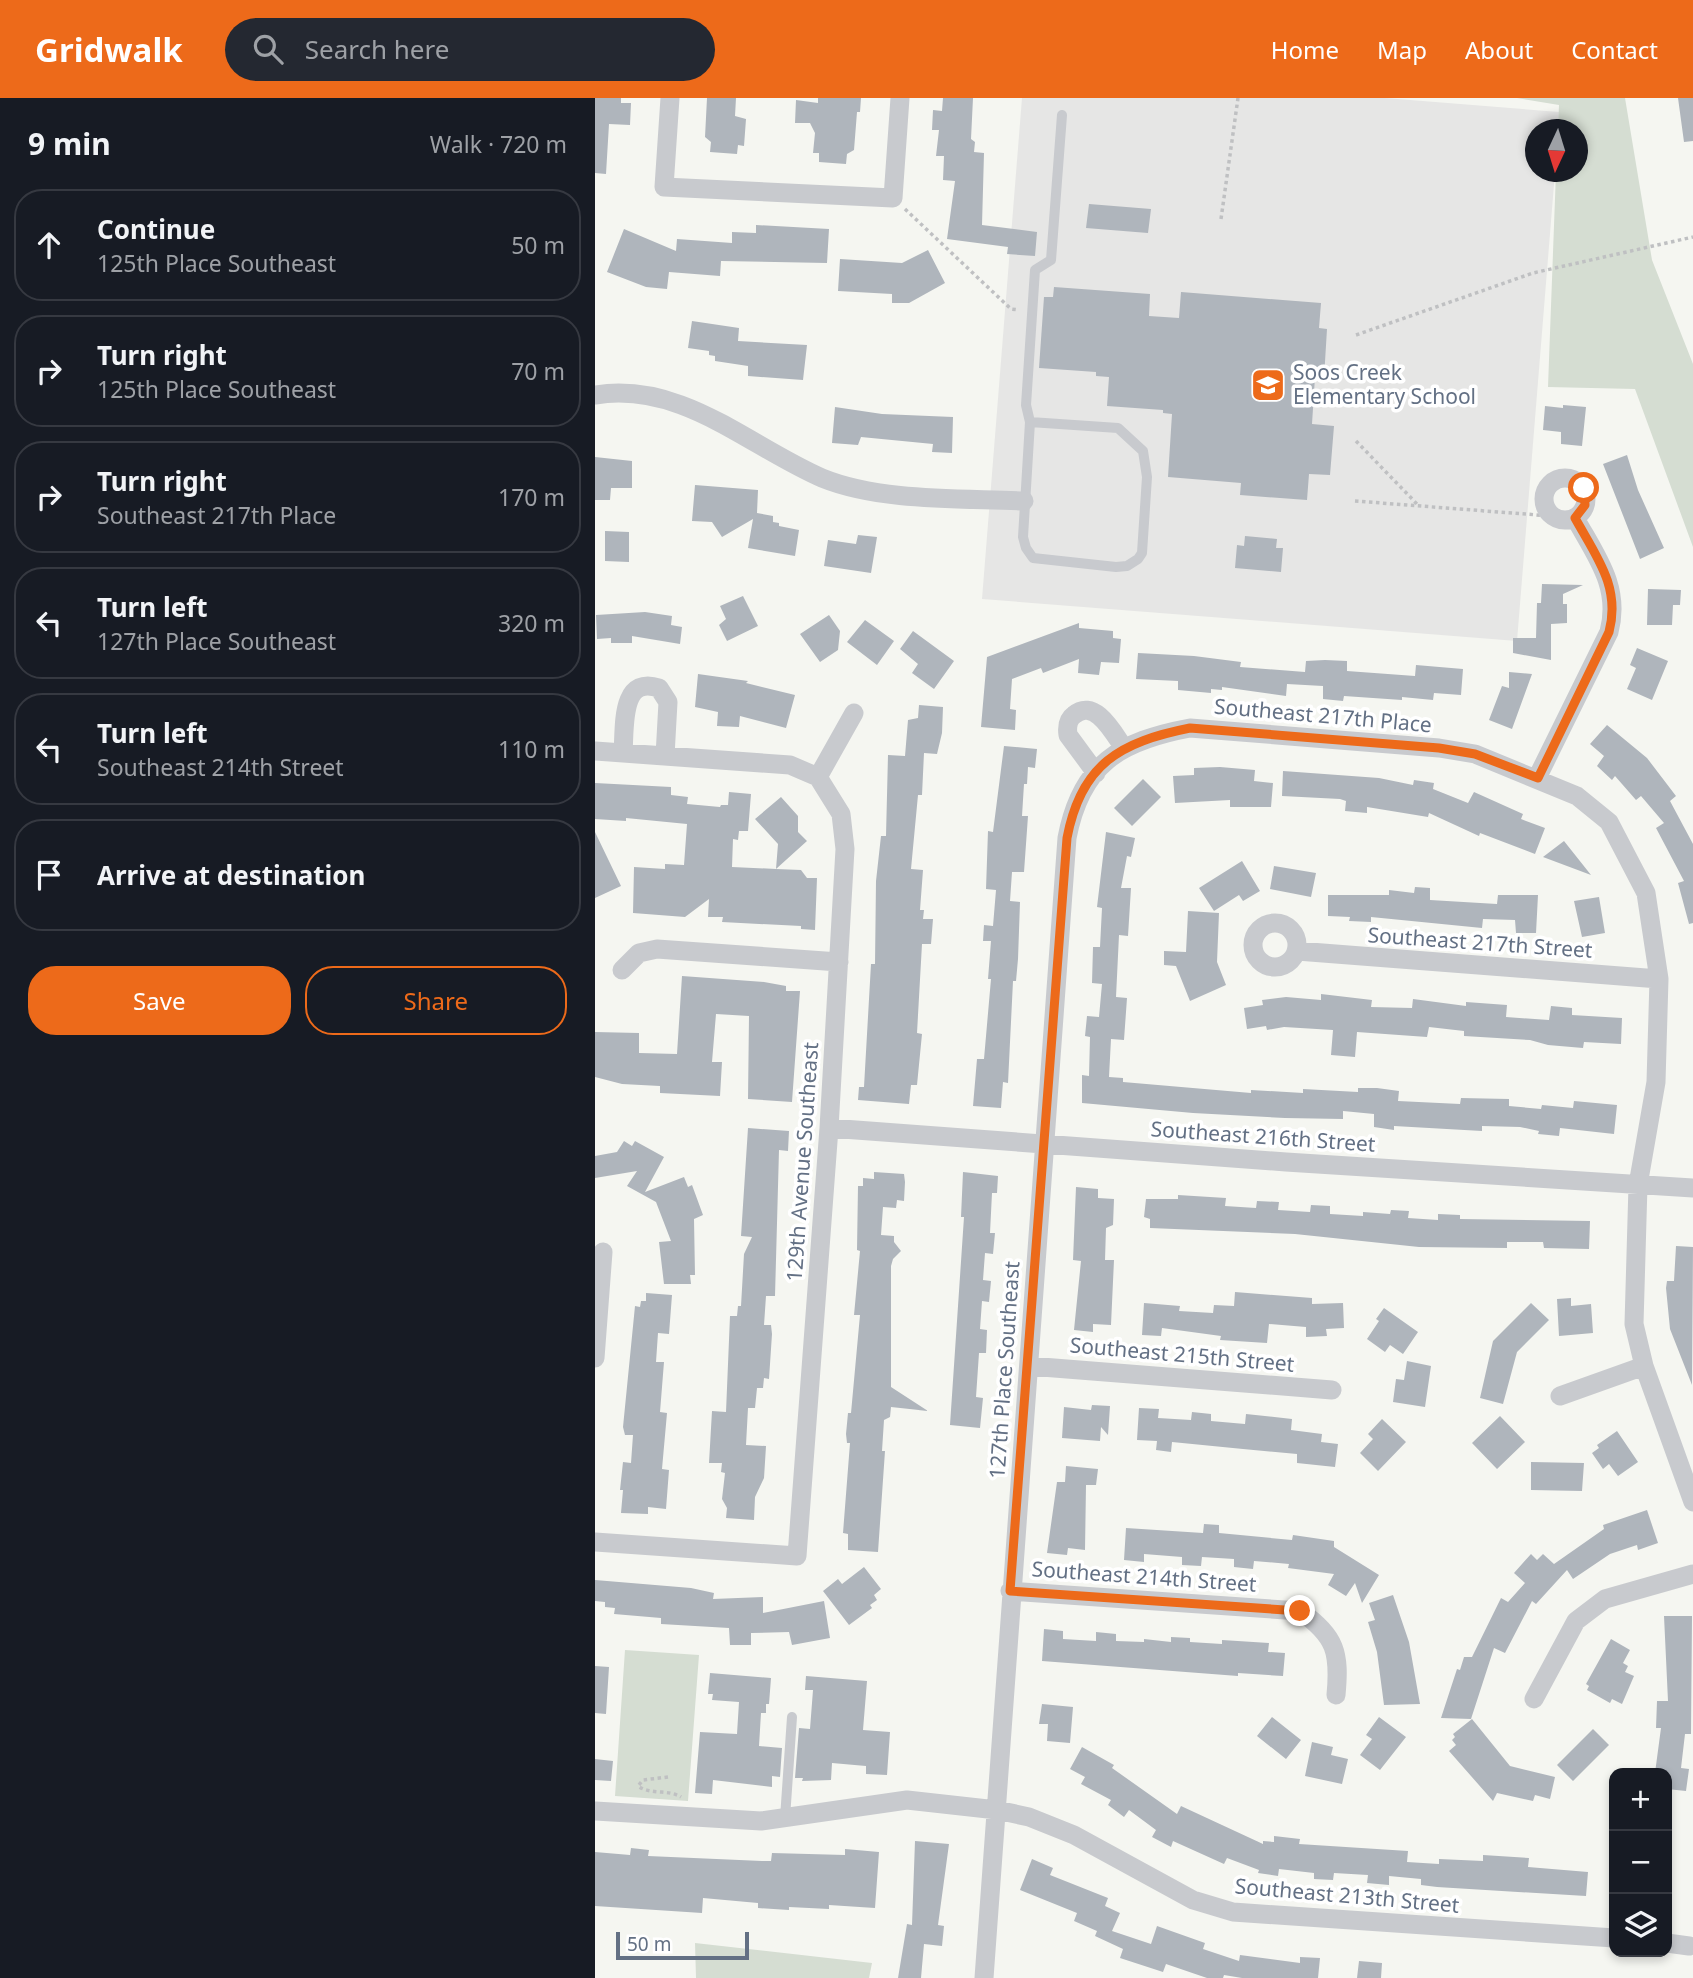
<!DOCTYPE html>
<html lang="en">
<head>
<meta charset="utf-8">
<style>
  :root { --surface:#171b24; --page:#242831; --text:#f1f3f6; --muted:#9ea1a6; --line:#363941; --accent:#ed6a1a }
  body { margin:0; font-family:"Noto Sans",sans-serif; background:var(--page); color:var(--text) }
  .controls { position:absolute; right:21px; bottom:21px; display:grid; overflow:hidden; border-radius:14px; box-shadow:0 4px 10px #0003 }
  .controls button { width:63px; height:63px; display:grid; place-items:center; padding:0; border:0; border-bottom:2px solid var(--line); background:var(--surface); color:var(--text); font:35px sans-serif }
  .compass { position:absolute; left:930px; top:21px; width:63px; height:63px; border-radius:50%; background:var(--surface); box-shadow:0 4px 10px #0003; rotate:184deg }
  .scale { position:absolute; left:21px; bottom:18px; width:133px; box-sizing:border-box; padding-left:7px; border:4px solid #637084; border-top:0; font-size:19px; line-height:24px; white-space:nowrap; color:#637084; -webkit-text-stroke:5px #fff; paint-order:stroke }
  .stop { position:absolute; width:21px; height:21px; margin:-16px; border:5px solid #ed6a1a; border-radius:50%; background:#fff }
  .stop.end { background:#ed6a1a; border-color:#fff; box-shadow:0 2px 7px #0008 }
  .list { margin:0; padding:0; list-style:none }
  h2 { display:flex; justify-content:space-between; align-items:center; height:91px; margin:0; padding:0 28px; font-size:30px }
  h2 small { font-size:23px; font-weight:400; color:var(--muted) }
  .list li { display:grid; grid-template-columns:46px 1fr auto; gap:21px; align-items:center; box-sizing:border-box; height:112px; margin:0 14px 14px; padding:0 14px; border:2px solid var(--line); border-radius:28px }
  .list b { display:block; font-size:26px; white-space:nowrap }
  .list p { margin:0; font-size:23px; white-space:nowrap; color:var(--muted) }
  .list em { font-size:23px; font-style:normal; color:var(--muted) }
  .actions { display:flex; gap:14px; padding:21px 28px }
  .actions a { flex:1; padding:16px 0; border:2px solid var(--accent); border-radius:28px; text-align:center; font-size:24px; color:var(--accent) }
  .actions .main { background:var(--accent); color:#fff }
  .icon { flex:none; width:38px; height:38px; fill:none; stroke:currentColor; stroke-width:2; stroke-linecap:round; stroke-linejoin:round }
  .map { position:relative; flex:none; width:1098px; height:1880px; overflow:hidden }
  header { display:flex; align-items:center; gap:42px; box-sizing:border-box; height:98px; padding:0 35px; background:var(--accent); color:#fff }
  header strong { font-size:33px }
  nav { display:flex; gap:38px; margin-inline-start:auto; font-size:24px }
  .search { width:490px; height:63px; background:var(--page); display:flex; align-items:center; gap:18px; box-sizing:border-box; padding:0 24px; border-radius:38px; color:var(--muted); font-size:26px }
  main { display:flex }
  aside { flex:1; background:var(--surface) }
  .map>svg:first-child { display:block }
  .built { fill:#e6e6e5 }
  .green { fill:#d5ddd2 }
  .building { fill:#afb5bc }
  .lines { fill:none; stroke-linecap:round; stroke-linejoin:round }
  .path { stroke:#bfc0c2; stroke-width:3.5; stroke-dasharray:3.5 3.5; stroke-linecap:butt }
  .service { stroke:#c8cace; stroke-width:10 }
  .minor { stroke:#c8cace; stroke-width:19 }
  .route { stroke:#ed6a1a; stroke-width:9 }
  .labels { text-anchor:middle; stroke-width:7; stroke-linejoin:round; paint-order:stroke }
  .poi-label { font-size:21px; fill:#637084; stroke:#fff; text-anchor:start }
  .street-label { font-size:21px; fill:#637084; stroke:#fff }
</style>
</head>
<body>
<header>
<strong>Gridwalk</strong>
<div class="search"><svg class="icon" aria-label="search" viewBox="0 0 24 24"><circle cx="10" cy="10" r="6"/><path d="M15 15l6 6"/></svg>Search here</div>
<nav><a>Home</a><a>Map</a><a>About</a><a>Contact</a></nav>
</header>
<main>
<aside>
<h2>9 min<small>Walk · 720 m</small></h2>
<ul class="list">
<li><svg class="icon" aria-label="ahead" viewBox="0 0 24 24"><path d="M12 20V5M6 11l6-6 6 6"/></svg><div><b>Continue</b><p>125th Place Southeast</p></div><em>50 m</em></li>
<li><svg class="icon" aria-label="right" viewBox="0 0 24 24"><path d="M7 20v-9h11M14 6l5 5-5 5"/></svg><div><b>Turn right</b><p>125th Place Southeast</p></div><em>70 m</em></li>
<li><svg class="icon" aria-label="right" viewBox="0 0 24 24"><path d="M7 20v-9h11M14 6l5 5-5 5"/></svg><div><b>Turn right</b><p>Southeast 217th Place</p></div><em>170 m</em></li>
<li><svg class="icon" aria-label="left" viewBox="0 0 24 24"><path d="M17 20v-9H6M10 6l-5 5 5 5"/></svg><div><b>Turn left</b><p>127th Place Southeast</p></div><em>320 m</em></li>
<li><svg class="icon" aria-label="left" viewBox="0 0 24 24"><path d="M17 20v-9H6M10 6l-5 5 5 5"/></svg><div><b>Turn left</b><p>Southeast 214th Street</p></div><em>110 m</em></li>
<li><svg class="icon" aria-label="arrive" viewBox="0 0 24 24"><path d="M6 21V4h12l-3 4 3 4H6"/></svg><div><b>Arrive at destination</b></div></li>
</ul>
<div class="actions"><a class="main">Save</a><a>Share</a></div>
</aside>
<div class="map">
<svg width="1098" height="1880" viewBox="0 0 1098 1880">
  <rect width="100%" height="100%" fill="#f5f6f1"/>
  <path class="built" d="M427,0H790L964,14L963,31L940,32V74H960L922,543L387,501Z"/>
  <path class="green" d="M922,0H1030L1057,162L1098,266V449L1040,291L953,289L961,74H982V32L963,31L964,7Z
    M30,1552L104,1557L93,1703L20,1698Z
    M100,1845L277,1865L274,1880H101Z"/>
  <path class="building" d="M0,0H26V5H36L35,27L14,26L11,76L0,75Z
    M112,0H141L140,18L151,21L149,48L143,47L142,56L115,54L116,44L110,39Z
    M223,0H266L265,14H262L259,52L252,56L251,66L224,64V55H218L220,35L215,25H200L201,2L223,5Z
    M348,0H378L376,41L380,44L379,54L389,55L387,127L442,134L440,158L412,156L413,149L352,141L360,83L348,82L349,58H341L344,32H337L338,12L347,13Z
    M1083,0H1098V43L1089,44Z
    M494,106L556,111L553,135L491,130Z
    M161,127L234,131L232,165L126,163L125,178L74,174L72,191L51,189L12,174L29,131L81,153L82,141L137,145V134L161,135Z
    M333,152L350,185L314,205H297V196L243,193L245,161L307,165Z
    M459,189L555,196L554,218L584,220L586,194L726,205L724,230L732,231L729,280L720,279L717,326L739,328L735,377L714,376L712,402L645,397L646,385L573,379L577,316L568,315V312L512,308L514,279L501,278V274L444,270L449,199H458Z
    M97,223L144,230L143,243L212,247L208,282L153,278V268L120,263V258L114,257V253L93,250Z
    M968,307L991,309L987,348L966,346V334L948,332L950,308L968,310Z
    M240,309L287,316L358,319L357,355L337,354L338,346L266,339L263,347L237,345Z
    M1032,357L1043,392L1069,450L1045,461L1008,366Z
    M0,359L37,363V390H16L15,402H0Z
    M100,387L163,392L162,415L178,418V424L184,425V428L204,432L200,458L153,450L158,421L127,439L117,424L97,423Z
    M10,433L34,434V464L10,463Z
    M263,437L282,439L276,475L229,468L233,442L261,446Z
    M650,438L682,441L681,450H688L686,474L640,470L642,447L649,448Z
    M947,486L988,487L968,496V506H972V525L956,526V562L918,555V540H941L942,505H946Z
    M1053,491L1086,492L1085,507H1078L1077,527H1052Z
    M148,498L163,528L132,543L124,527L131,521L125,508Z
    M50,514L77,518L76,527L87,529L85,546L37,538V545H16V540L2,541L1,517Z
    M234,517L245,533L243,552L225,564L205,536Z
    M270,522L299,543L282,567L252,544Z
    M484,525V530L518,533V540L526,541L524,565L506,564L504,577L483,575L484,561L448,575L446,570L417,581L415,611L421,612L420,632L386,629L392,559Z
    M318,533L359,563L339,591L317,575L323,566L305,551Z
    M1042,550L1073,563L1057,602L1032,591L1041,570L1035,567Z
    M543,555L599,558L646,564L645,569L710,574L711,563L730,562L752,563V573L820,578L821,567L868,571L866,597L839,595L838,602L807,599V602L749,598L748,603L728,601V588L692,586L691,598L627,589V592L616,591V595L583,592V583L541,581Z
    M914,574L937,576L917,631L894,622L907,588L914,590Z
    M103,576L153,583L151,585L200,597L191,630L145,618L144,629L122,628L123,614L100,609Z
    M324,607L348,609L347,635L342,656L329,655L327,697H323L316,771L328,772L325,812H329L328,821H338L336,846H327L322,935L327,936L322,987H316L314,1006L263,1002L264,989H269L276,866H280L281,783L286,738H291L293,657L310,658L313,622L323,620Z
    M1012,627L1052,660L1081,698L1075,703L1098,746V825L1094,826L1083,785L1089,783L1061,730L1069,725L1046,698L1041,702L1020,678L1017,682L1002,668L1009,658L995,646Z
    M409,648L442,651L440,670L433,669L432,686H429L427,718H433L429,774H417L415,803L425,804L423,861L421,883H418L413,985L408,984L406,1010L378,1008L382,961H389L396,881H393L396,843H388L389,827L398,828L401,792L391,791L393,733L398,734Z
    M625,669L660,672L659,683L678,685L676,709H635V702L580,705L578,678L599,677V670Z
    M688,673L784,680L818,687L819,682L839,685L838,691L873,705L879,694L928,716L926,721L950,730L940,756L885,735L884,738L834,715L833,719L772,709V715L750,713L751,703L745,701L687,698Z
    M548,681L566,699L537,728L519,710Z
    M0,685L76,689V697L93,699L92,706L125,709L126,707H133L134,694L156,696L153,733H144L143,742L138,741L137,769L181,771L183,746L160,721L186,699L203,718V734L212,743L181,771L206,772L212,780H222L220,832L206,831V828L127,824L128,819H113L114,801L90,819L38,815L39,769L70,771V766L89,767L92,726L31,720V723L0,721Z
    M0,734L26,788L0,800Z
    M511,734L540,740L536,759L532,758L526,790H536L533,838L524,837L521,899L532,900L529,942L516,941L514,979L528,980V984L656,995V992L708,995V991L763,994V990H782L804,993L803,1003L865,1006L866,1000L914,1001V1008L946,1011L947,1007L978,1010L979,1003L1022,1007L1019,1036L965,1030L964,1038L943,1036L944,1033L925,1029L887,1028V1033L799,1028V1032L779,1029V1016L748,1013V1021L690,1020L598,1015L487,1005V977L494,978L495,939L490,938L492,918L504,919L507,886L497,885L498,849H505L507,810L502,809Z
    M969,743L996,777L948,759Z
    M647,763L665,793L648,803L644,797L619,813L604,790Z
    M679,768L721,775L716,799L675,791Z
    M820,789L835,790V802L902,806L903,797H943L941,835H921L920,822L888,821L887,830L776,819V824L754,823L755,819L733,818V797H794V792L819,795Z
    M1004,799L1010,835L987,839L979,803Z
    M593,813L624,815L622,864L631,887L595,903L581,868L569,867V853L591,854Z
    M87,878L169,884L191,888V893H205L197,1004L153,1001L154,918L121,916L117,964H127L125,998L65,995V988L27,986L0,979V934L44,935V955L82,956Z
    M726,896L777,902L776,909L817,910L818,901L871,908V904L912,907L911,919L954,922L956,908L977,910V917L1027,920L1026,946L989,944L988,950L953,947L935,942L869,938V933L834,929L832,939L762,934L760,959L736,957L738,932L689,929L672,932L671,928L652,931L649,910L668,907L667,902L691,899L726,902Z
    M153,1030L194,1033L193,1053L184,1052L180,1198H171L169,1227H176L177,1236L174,1281L169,1280L168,1290H162L160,1310H153L151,1347L171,1348L169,1380L160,1399L159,1422L131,1420L132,1410L127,1401L130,1375L126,1374L127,1365H114L117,1313L131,1314L135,1218H142L143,1208H146L149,1156L157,1139L146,1138Z
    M29,1043L37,1048L40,1043L69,1059L50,1094L89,1079L93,1089L97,1087L108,1117L99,1121L100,1177H95L96,1186H69L64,1144L76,1143L61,1104L32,1088L42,1073L0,1080V1058L22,1054Z
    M279,1074L309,1076L310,1084L309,1103L302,1102L301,1110L288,1109L286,1137L299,1138V1144L306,1153L298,1161L296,1168V1289L333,1313L296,1309L295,1319L289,1322L287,1353H290L283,1454L253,1452V1436L248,1435L255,1345H252L251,1336L253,1315H256L265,1217H259L265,1153L262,1152L263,1088H268V1080L279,1081Z
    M368,1074L403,1078L402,1095H397L395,1135H400L398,1156L390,1155L388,1182L396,1183L394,1204L387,1203L385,1231L392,1232L391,1255H384L381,1299L388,1300L385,1330L355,1327L369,1119H366Z
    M481,1089L503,1091V1100L519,1101L518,1127L511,1130L510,1162H519L516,1227L498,1226V1234L479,1232L486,1163L478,1162Z
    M583,1097L631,1100L630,1108L661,1110L662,1103L684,1104L683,1112L715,1114L716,1107L735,1108V1116L768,1118V1114L795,1116L796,1112L814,1113L813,1120L843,1122V1116L865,1117V1121L995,1123L994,1151L949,1150L948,1144H912V1150L824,1149L700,1136L555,1130V1121L549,1119L551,1101H583Z
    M1081,1148L1098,1149L1097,1287L1075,1231L1071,1190L1072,1183H1079Z
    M640,1194L717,1200V1206L748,1205L749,1230L731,1231L732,1238L711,1239V1229L674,1226L672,1245L625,1242L626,1238L567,1230L566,1238L547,1237L549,1205L585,1208L584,1213L618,1215L619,1207L639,1208Z
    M51,1195L77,1197L74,1236L63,1235L61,1264H69L65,1314L72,1315L67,1371L74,1372L71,1411L53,1409V1416L26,1415L28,1392H25L28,1364L36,1365L38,1337H30L28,1329L40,1208L45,1209L46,1203H51Z
    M976,1200V1208L996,1206L998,1235L964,1238L962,1201Z
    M936,1205L954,1222L922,1254L908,1306L885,1300L898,1243Z
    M789,1210L823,1234L808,1256L795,1247L790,1254L772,1241L784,1223L781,1221Z
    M812,1263L836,1268L830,1309L798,1304L801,1281L809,1282Z
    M497,1307L515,1308L513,1337L506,1329L505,1343L467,1340L469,1309L496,1312Z
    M544,1310L564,1311L563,1320L596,1322L597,1314L616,1316V1323L650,1326L651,1316L697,1321L696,1332L727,1336L726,1344L743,1346L740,1369L702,1365V1356L648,1351L577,1344L576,1354L561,1352L562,1343L542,1342Z
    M905,1318L930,1344L902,1371L877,1345Z
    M787,1321L811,1344L783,1373L765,1355L778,1341L773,1336Z
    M1022,1333L1043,1364L1023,1378L1014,1366L1008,1371L997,1355L1004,1350L1002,1347Z
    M936,1364L989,1365L987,1393L936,1392Z
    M471,1368L503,1371L501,1387H491L490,1452L473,1450L472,1457L452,1455L462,1384H470Z
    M1052,1412L1063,1445L1043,1452L1042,1447L1015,1456L978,1481L972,1472L941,1506L937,1503L910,1555L899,1550L876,1621L846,1620L862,1571L865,1572L869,1559H877L906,1500L913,1504L930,1485L919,1475L936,1456L942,1462L948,1456L959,1466L1009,1431L1008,1427Z
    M609,1426L624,1427V1435L697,1442L698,1437L739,1443V1449L784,1477L767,1505L760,1485L751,1498L733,1487L739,1476L693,1470L694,1466L659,1463L658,1471L639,1469V1461L607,1459L606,1468L587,1467V1459L549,1456V1464L529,1462L531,1430L608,1435Z
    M269,1469L286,1491L279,1497L282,1502L275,1507L277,1510L254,1527L228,1493L243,1481L247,1486Z
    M0,1482L96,1490L119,1495L118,1501L168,1499V1515L229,1503L235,1540L197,1547L194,1534L156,1535V1547H135L134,1530L66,1526V1520L19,1516L20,1510L10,1509V1504L0,1503Z
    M798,1497L814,1544L825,1606L789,1607L782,1554L773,1524L780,1522L774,1505Z
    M1069,1518H1097L1096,1636H1090L1086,1670L1094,1671L1091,1693L1072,1691V1675H1060L1066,1630H1061L1062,1603H1073Z
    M449,1531L468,1533V1541L501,1543V1534L521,1536V1543L549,1544V1541L576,1544V1539L595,1540V1544L627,1546V1542L674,1545L673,1554L690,1555L688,1578L643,1575V1578L447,1563Z
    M1016,1541L1035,1552L1028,1565L1033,1568L1030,1574L1039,1578L1027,1606L1017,1601L1015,1605L992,1592L994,1588L991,1586Z
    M0,1568L14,1569L11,1616L0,1615Z
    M115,1575L176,1580L174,1606H171V1615H166L164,1648L187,1650L185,1679L177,1678V1689L118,1682L117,1696L100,1695L105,1634L142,1636L144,1604L117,1602L118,1596H113Z
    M211,1578L272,1583L268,1632L295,1634L292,1677L271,1676V1668L237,1665L236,1682L207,1683L208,1680H200L204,1630L215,1631L218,1592H210Z
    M447,1606L478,1609L475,1645L452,1643L453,1626H444Z
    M677,1619L706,1642L691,1661L662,1638Z
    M784,1619L811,1639L785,1672L765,1657L777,1641L771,1637Z
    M877,1621L915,1668L960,1679L955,1701L940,1697L938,1703L902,1695L898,1703L854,1653L861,1647L857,1642L860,1639L858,1636Z
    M998,1631L1014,1647L978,1683L962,1667Z
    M717,1644L738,1649L736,1657L753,1661L747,1686L710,1678Z
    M487,1649L519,1667L517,1670L582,1716L586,1708L668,1746V1743L679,1744V1738L705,1741L704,1746L813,1753L812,1764L844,1766V1761L888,1763V1757L934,1760L933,1769L993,1774L991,1798L842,1789L826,1787V1781L794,1778V1787L772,1785L773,1777L739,1775L738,1782L719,1781V1775L684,1771L683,1778L663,1775L664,1772L632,1760L629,1766L578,1743L576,1749L557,1739L561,1732L534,1712L529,1719L513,1707L516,1702L486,1686L490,1679L475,1671Z
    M0,1661L18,1663L16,1683L0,1682Z
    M320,1743L354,1746L343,1827L349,1828L347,1848L329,1846L326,1880H303L312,1826L317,1827Z
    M36,1750L54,1752L53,1758L167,1763H176L177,1755L250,1757V1751L284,1754L280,1810L234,1807V1811L194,1809V1812L163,1810V1805L108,1800L107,1815L0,1808V1754L35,1757Z
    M437,1761L458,1770L455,1777L513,1800L510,1808L525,1815L517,1833L556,1846L562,1828L610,1845L608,1851L644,1863L645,1857L705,1865V1859L725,1860L723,1880H647L629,1877L628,1880H612L571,1866L568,1874L525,1860L528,1851L500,1838L502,1833L479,1823L482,1815L425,1792Z
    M764,1863L787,1865L786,1880H762Z"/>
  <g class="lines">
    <path class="path" d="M310,111L416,211L424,212
      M626,121L643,0
      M761,237L938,175L1098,139
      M761,343L822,406
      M760,403L956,418
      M73,1679L48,1682L43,1688C55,1697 73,1691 86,1699"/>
    <path class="service" d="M435,324L523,330L548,353L552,379L547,455L543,461L532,468L521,469L438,460L431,450L428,439Z
      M435,324L431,307L440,172L456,162L467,17
      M190,1720L197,1619"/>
    <path class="minor" d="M75,0L69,89L298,100L305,0
      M0,297C87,283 153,348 227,380C286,404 367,400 429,403
      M949 401a21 21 0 1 1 42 0a21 21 0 1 1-42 0Z
      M0,653L195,667L223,679
      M28,655C30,629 25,577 64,590L73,604L70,658
      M501,675L473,637C472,630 472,622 479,617C500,599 519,636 529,650
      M223,679L259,615
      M942,680L1014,534C1026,489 1001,458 980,420
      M658 847a22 22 0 1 1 44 0a22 22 0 1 1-44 0Z
      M702,853L1064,881
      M27,872L44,855L62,851L244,864
      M234,1030L691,1064L1098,1090
      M0,1260L8,1154
      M434,1268L737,1292
      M965,1298L1049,1268
      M0,1444L202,1458L234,1030L250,751L246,716L223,679
      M415,1493L705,1513C741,1538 745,1555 741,1597
      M939,1601L981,1523L1010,1501L1098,1476
      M0,1713L166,1723L312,1702L402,1712L434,1719L479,1737L598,1802L638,1814L1019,1840
      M1072,1845L1094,1848
      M389,1880L472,740C486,666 525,643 595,630L844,650L880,656L982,698L1014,724L1051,795L1064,881L1061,984L1043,1087L1039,1226L1049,1268L1098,1404"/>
  </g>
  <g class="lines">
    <path class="route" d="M705,1513L415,1493L472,740C486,666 525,644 595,630L844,650L880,656L943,680L1014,534C1026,489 1001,458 980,420L990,407L989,390"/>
  </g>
  <defs>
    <g id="school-square" transform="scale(1.75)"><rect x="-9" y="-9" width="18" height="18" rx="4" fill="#ed6a1a" stroke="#fff"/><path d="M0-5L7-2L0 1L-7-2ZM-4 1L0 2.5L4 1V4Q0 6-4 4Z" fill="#fff"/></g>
  </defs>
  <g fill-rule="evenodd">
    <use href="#school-square" x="673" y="287"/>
  </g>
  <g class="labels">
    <g class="poi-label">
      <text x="698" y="282">Soos Creek<tspan x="698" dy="24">Elementary School</tspan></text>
    </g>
    <g class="street-label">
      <text transform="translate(728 618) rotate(5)" y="7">Southeast 217th Place</text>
      <text transform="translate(885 845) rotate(4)" y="7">Southeast 217th Street</text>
      <text transform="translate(668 1039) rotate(4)" y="7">Southeast 216th Street</text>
      <text transform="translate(208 1064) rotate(-86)" y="7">129th Avenue Southeast</text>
      <text transform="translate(587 1257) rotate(5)" y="7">Southeast 215th Street</text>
      <text transform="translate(410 1272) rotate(-86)" y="7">127th Place Southeast</text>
      <text transform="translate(549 1479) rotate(4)" y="7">Southeast 214th Street</text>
      <text transform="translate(752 1798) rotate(5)" y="7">Southeast 213th Street</text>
    </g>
  </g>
</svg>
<div class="controls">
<button>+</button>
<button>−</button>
<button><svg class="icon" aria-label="layers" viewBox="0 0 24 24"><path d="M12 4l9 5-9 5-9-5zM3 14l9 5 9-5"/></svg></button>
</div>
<svg class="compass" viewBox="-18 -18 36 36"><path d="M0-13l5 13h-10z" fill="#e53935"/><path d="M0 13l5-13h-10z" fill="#9ea1a6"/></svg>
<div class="scale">50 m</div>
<div class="stop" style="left:989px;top:390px"></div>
<div class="stop end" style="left:705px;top:1513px"></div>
</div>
</main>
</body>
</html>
